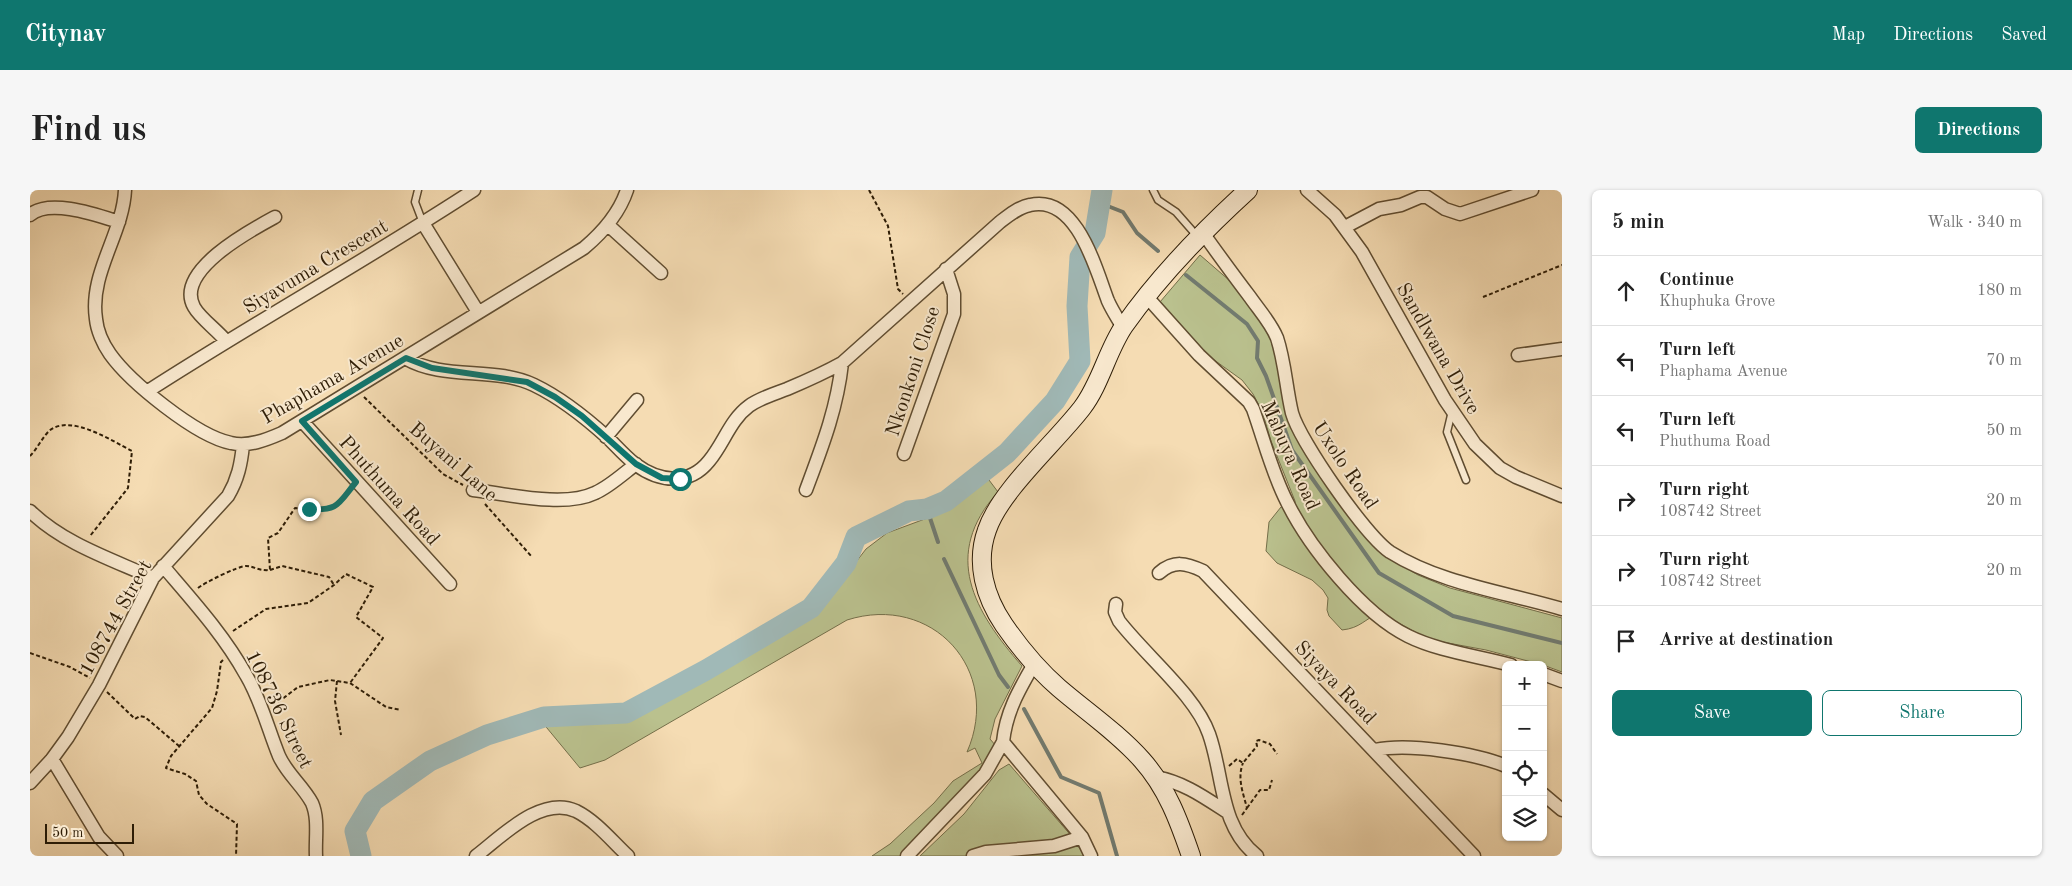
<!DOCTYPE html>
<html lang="en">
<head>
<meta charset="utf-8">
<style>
  :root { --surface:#fff; --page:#f6f6f6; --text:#222; --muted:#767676; --line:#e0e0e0; --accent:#0f766e }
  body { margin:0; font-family:"Old Standard TT",serif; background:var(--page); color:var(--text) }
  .controls { position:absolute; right:15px; bottom:15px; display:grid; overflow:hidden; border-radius:8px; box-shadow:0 1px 4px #0004 }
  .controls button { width:45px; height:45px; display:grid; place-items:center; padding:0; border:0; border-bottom:1px solid var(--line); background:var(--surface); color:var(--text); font:25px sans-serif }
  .scale { position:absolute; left:15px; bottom:12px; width:89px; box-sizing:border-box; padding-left:5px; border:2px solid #2e1d06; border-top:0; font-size:14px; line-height:18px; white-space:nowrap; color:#2e1d06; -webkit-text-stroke:4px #f8e8ce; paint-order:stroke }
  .stop { position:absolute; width:15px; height:15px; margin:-11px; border:4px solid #0f766e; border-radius:50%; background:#fff }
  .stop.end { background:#0f766e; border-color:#fff; box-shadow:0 1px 5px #0008 }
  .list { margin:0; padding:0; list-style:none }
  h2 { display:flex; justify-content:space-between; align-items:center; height:65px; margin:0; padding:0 20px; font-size:21px }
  h2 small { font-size:16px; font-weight:400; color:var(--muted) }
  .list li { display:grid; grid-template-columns:32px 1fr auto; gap:15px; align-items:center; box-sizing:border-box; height:70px; padding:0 20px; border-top:1px solid var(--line) }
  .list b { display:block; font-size:19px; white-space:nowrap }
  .list p { margin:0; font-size:16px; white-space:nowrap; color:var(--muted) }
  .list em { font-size:16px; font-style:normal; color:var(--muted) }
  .actions { display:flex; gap:10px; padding:15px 20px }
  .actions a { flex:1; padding:11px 0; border:1px solid var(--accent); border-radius:8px; text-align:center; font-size:18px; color:var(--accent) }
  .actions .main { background:var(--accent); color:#fff }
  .icon { flex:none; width:28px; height:28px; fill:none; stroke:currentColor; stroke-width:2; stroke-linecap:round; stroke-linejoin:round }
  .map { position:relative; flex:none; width:1532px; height:666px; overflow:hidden; border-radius:8px }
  header { display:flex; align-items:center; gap:30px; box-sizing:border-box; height:70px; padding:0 25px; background:var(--accent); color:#fff }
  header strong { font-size:24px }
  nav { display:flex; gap:28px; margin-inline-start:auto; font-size:18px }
  .intro { display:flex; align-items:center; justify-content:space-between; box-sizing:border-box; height:120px; padding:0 30px }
  h1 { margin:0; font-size:35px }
  .button { padding:12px 22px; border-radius:8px; background:var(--accent); color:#fff; font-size:18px; font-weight:700 }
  main { display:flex; gap:30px; padding:0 30px }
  aside { flex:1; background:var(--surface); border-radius:8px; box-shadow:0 1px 4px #0004 }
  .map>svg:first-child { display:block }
  .green { fill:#bac18e; stroke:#746f4a }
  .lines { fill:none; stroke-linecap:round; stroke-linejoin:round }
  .stream { stroke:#727b70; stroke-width:4 }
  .river { stroke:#a0b9b7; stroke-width:21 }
  .lane-casing { stroke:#604d31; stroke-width:9 }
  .street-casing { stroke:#604d31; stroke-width:15 }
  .secondary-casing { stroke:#2e1d06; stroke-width:20 }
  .path { stroke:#2e1d06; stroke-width:2; stroke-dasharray:4 2.5; stroke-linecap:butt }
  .lane { stroke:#f8e8ce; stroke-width:6 }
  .street { stroke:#f8e8ce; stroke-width:12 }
  .secondary { stroke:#f8e8ce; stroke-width:18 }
  .route { stroke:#0f766e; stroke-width:6 }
  .labels { text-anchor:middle; stroke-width:4; stroke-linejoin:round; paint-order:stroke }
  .street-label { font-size:20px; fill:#2e1d06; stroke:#f8e8ce }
</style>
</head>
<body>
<header>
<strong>Citynav</strong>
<nav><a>Map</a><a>Directions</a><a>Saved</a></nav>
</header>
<div class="intro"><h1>Find us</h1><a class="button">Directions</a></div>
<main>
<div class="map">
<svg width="1532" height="666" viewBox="0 0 1532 666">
  <rect width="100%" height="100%" fill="#f5dcb3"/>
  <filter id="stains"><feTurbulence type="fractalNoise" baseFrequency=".004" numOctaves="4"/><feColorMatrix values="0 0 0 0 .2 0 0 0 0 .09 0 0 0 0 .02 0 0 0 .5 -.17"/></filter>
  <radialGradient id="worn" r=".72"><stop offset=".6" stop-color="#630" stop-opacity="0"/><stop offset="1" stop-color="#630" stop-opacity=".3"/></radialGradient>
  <path class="green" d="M1170,65L1207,97L1243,149L1257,224L1353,364L1388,385L1420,398L1532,428V482L1513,475L1456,460L1407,451L1389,444L1350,423C1334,429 1331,438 1312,440L1299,426L1297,420L1298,408L1293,400L1282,390L1247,373L1236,361L1239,332L1251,317L1265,314V311L1241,251L1232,221L1223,204L1212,190L1180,167L1130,112Z
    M956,286L968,302C911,365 944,421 992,476L965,529L960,549L966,556L956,576L870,666H842L860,654L904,613L923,591L952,573L945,558L937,562C973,480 902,403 817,430L575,570L550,578L512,532L598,526L784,422L792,416L836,359L857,343L911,323Z
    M979,574L1038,642L1055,666H890L934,624L969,580Z"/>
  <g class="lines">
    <path class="stream" d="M1070,13L1093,22L1107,43L1128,61
      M1156,85L1217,134L1228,151L1227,168L1236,186L1262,260L1349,383L1423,426L1532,453
      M897,319L908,352
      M914,369L969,485L978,497
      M994,519L1031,587L1069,603L1087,666
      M328,666L330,663"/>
    <path class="river" d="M331,666L325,641L343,611L400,571L457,545L514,527L596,523L676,480L781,418L816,373L826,347L879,321L897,319L916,311L977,263L1025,211L1050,171L1047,116L1050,67L1065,43L1072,0"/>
    <g class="lane-casing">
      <path id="lane" d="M388,0L385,12L393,33
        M1123,0L1128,10L1146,22L1167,46
        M1422,221L1417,242L1436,290"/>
    </g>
    <g class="street-casing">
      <path id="street" d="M95,0C93,44 59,83 66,129C67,140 73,154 80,164C100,192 166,246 201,253C218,257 236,250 252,243L554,58C573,42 589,24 597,0
        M1277,0L1305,25L1332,62L1415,210L1445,254L1470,278L1486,287L1532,306
        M0,25C19,8 67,25 89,32
        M393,33L448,122
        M578,35L631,83
        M1315,37L1349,19L1371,15L1390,7H1397L1415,19L1430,24L1502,0
        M1173,43C1188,64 1204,86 1220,107C1229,120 1241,133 1247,148C1255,172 1256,198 1262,223C1270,251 1335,345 1360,362C1411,394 1475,402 1532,419
        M1117,107L1169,165L1219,212L1223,219C1234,250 1242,283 1257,312C1279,357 1333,424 1378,446C1408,461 1448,466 1481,475
        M196,151C187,140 170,128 164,117C144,81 221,40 245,27
        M1488,165L1532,159
        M375,168C414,191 464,176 504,195C531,208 556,228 578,248C587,257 596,267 605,274C629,292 659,296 679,271C694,253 700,230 719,216C730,208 744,204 757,199C776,191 794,183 812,173L970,32C979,25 989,17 1000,15C1047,4 1066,80 1078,111C1082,120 1088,129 1093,138
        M118,201C225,132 337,70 444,0
        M272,231L420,394
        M576,247L607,210
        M874,264L924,124V104L916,79
        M443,300C478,304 534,318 565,303C579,297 593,284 606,274
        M776,300C792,257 807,219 812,173
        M0,321C34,354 81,369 123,388
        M133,376C162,410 194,445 216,485C231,510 238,539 249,566C257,584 273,596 282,613C289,629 285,649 286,666
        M1129,383C1144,370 1156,373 1173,381L1444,666
        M1086,414L1085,422L1089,431C1115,465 1166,506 1179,544C1194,586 1189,636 1227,666
        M1004,474C989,500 976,522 973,552L1052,647L1061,666
        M1513,484L1532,491
        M1345,560C1379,553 1444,563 1476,576
        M22,569L69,647L87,666
        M1125,587C1153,592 1174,607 1197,622
        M0,593L22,569L38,547L69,495L123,388L198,306C208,289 211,274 213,255
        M1513,604L1532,620
        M446,666C471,647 511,605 546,621C566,631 582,651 598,666
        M877,666L955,584L973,552
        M943,666L956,662L1024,656L1052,647"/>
    </g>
    <g class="secondary-casing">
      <path id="secondary" d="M1161,666C1149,631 1137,598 1112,570C1088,543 1057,522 1029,498C1008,480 990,458 974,435C955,407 945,373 957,340C970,301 1025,253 1052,218C1071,193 1077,161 1094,136C1129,86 1173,41 1218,0"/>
    </g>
    <path class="path" d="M839,0L858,36L868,99L873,104
      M1453,107L1532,75
      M334,207L413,284L433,295
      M0,266C7,259 12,248 19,241C40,223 82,251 102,261L98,298L60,346
      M455,314L502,367
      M240,380L252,376L299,387L304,395
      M168,398C174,393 208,376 216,376C224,376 228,381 240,380L238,348L248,343L265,318L297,320L305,317L319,300
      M203,441L236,419L278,413L304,395L316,384L343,397L326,427L353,448L320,493
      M0,463L40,477L60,488
      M193,470L191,472L187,501L182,518L141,566L136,578L155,584L166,591L169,605L177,614L207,634L206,666
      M307,491L305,511L311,545
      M77,502L105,529L110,526L115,527L149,556
      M243,516L268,497L300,490L320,493L356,517L371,520
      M1199,576L1207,569L1213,573L1227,556L1226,551L1229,550L1240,554L1247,564
      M1217,618L1230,600H1239L1242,590
      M1212,625L1217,618C1213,603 1207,588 1213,573"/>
    <use href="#lane" class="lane"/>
    <use href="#street" class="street"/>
    <use href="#secondary" class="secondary"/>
  </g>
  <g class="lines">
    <path class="route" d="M279,319C309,321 308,314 326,292L272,231L376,168L402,178L497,192L525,207L552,226L606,274L632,288L650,289"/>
  </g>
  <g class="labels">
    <g class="street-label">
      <text transform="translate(285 76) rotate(-31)" y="7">Siyavuma Crescent</text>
      <text transform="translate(1409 158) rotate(60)" y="7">Sandlwana Drive</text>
      <text transform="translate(882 181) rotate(-72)" y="7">Nkonkoni Close</text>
      <text transform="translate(302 188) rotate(-30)" y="7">Phaphama Avenue</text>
      <text transform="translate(1261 265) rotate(66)" y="7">Mabuya Road</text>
      <text transform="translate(424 271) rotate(41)" y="7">Buyani Lane</text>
      <text transform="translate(1316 275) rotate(56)" y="7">Uxolo Road</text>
      <text transform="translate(360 300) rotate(48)" y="7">Phuthuma Road</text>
      <text transform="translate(85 427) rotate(-61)" y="7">108744 Street</text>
      <text transform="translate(1306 492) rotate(46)" y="7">Siyaya Road</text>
      <text transform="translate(250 519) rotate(64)" y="7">108736 Street</text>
    </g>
  </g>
  <rect width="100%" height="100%" filter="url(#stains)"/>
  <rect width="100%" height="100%" fill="url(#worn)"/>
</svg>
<div class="controls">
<button>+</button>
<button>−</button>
<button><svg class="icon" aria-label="locate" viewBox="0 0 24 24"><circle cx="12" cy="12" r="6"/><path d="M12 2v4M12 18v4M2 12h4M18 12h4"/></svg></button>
<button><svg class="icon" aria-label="layers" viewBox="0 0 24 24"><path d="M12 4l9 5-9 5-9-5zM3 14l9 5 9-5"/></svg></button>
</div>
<div class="scale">50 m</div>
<div class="stop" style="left:650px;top:289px"></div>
<div class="stop end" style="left:279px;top:319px"></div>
</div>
<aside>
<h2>5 min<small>Walk · 340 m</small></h2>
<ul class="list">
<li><svg class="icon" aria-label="ahead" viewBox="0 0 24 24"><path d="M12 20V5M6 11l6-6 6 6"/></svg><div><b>Continue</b><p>Khuphuka Grove</p></div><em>180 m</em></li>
<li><svg class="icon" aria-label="left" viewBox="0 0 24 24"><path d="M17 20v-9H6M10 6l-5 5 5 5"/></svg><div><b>Turn left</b><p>Phaphama Avenue</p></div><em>70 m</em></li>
<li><svg class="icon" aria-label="left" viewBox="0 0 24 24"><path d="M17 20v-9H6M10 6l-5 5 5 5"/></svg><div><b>Turn left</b><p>Phuthuma Road</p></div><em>50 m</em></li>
<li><svg class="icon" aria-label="right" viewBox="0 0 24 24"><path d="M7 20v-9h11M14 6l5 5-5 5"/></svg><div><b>Turn right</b><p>108742 Street</p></div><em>20 m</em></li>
<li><svg class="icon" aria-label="right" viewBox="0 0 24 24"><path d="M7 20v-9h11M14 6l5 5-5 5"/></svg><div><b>Turn right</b><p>108742 Street</p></div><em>20 m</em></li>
<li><svg class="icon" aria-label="arrive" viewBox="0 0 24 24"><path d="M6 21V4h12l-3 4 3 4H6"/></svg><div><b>Arrive at destination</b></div></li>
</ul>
<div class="actions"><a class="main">Save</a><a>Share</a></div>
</aside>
</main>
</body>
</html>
